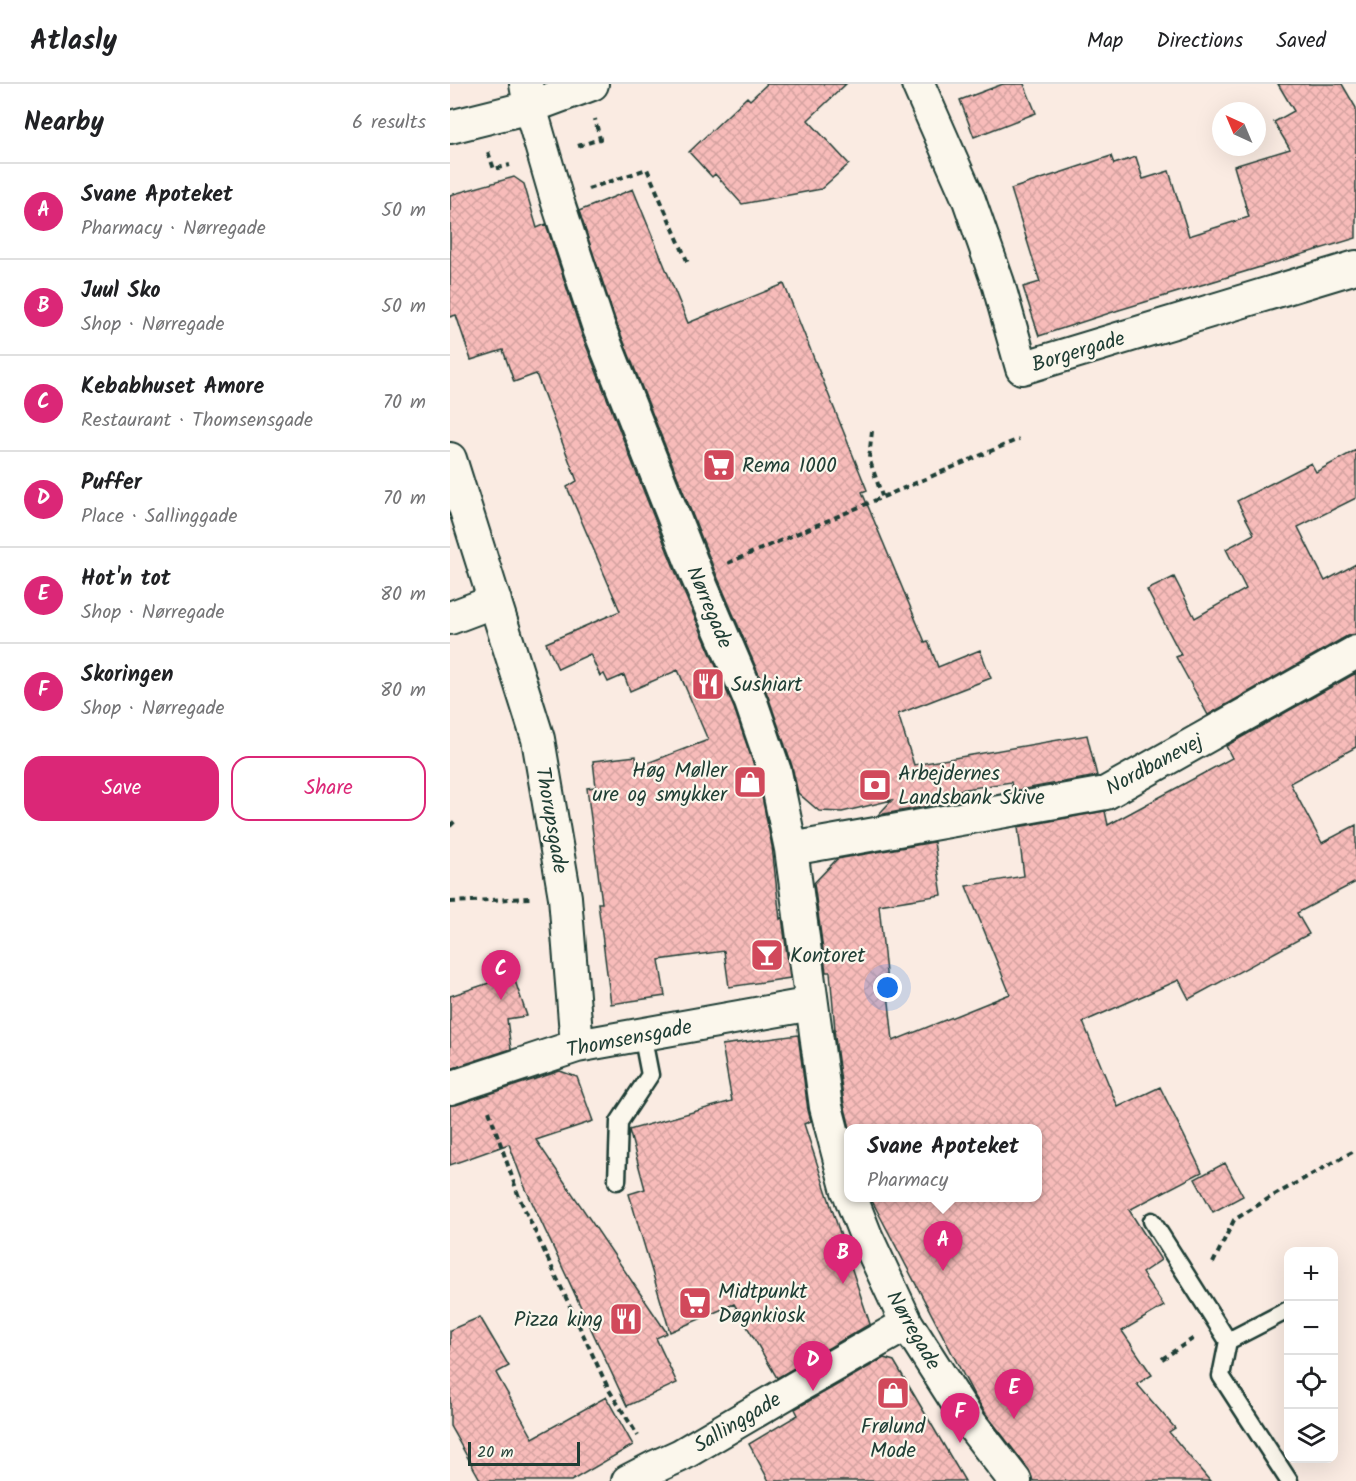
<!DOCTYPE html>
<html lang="en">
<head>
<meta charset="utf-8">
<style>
  :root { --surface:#fff; --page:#f2f2f2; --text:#202124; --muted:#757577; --line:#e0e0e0; --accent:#db2777 }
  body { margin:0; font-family:Kalam,sans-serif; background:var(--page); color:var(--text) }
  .controls { position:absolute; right:18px; bottom:18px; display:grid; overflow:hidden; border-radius:12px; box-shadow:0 6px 24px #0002 }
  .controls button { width:54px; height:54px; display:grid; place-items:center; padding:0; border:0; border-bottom:2px solid var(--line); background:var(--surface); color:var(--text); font:30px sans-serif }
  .compass { position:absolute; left:762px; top:18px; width:54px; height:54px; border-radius:50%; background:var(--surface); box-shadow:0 6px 24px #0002; rotate:316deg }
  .scale { position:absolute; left:18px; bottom:15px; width:112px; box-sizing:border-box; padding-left:6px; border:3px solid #1f3d34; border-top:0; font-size:16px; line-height:21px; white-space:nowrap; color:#1f3d34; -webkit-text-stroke:4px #fbf7ec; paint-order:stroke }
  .you { position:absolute; left:438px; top:904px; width:21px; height:21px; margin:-15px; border:4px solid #fff; border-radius:50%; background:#1a73e8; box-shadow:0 0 0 9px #1a73e833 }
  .badge { display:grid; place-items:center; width:39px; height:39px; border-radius:50%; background:var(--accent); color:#fff; font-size:20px; font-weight:700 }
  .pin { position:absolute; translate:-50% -50px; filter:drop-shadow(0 2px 3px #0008) }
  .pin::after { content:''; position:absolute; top:32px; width:21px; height:18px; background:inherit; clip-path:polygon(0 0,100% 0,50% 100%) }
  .popup { position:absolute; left:394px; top:1040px; width:198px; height:78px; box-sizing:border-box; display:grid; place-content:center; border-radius:12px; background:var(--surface); filter:drop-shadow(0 2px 4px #0005); font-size:20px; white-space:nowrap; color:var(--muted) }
  .popup b { font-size:22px; color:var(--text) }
  .popup::after { content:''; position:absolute; left:50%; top:100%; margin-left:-12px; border:12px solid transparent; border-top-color:var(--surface) }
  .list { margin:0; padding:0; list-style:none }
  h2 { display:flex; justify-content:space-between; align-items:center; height:78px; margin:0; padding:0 24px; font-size:26px }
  h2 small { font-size:20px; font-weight:400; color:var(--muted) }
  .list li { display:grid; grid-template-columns:39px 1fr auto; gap:18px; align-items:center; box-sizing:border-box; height:96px; padding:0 24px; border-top:2px solid var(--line) }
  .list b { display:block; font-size:22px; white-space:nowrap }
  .list p { margin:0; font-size:20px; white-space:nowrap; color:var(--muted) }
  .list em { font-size:20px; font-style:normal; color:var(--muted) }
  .actions { display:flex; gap:12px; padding:18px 24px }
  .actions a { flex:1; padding:14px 0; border:2px solid var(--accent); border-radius:18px; text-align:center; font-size:21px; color:var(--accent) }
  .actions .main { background:var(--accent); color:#fff }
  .icon { flex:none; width:33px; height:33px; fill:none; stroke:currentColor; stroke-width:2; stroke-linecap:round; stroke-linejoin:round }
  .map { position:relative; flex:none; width:906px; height:1397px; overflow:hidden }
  header { display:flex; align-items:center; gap:36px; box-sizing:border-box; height:84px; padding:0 30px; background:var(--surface); border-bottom:2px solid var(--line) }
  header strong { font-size:28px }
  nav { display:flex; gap:33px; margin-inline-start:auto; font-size:21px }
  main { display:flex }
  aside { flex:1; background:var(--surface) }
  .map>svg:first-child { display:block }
  .building { fill:url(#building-cross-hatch); stroke:#1f3d34; stroke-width:1.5 }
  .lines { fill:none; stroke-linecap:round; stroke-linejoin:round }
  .lane-casing { stroke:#1f3d34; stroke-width:21 }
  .street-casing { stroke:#1f3d34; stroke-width:36 }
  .path { stroke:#1f3d34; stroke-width:4; stroke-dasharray:6 4.5; stroke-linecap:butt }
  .lane { stroke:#fbf7ec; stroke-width:16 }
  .street { stroke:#fbf7ec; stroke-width:32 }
  .labels { text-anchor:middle; stroke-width:4.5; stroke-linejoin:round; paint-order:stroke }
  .street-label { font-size:21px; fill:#1f3d34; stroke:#fbf7ec }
  .poi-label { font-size:21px; fill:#1f3d34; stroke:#fbf7ec; text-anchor:start }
</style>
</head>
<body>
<header>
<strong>Atlasly</strong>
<nav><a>Map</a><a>Directions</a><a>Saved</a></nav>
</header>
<main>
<aside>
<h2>Nearby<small>6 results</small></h2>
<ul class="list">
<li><span class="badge">A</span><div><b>Svane Apoteket</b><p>Pharmacy · Nørregade</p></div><em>50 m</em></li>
<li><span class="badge">B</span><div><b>Juul Sko</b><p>Shop · Nørregade</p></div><em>50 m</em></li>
<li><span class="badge">C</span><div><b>Kebabhuset Amore</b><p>Restaurant · Thomsensgade</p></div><em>70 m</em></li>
<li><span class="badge">D</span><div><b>Puffer</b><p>Place · Sallinggade</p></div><em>70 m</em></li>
<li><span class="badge">E</span><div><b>Hot'n tot</b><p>Shop · Nørregade</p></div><em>80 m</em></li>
<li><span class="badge">F</span><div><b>Skoringen</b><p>Shop · Nørregade</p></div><em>80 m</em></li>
</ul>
<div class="actions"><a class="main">Save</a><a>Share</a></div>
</aside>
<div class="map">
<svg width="906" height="1397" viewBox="0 0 906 1397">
  <defs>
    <pattern id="building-cross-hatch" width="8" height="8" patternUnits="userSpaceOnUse" patternTransform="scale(1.5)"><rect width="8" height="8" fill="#f8bcba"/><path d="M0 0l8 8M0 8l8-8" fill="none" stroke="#d4a2a0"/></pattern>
  </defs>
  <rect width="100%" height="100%" fill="#faebe2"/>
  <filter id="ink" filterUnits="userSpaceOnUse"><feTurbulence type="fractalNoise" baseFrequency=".0167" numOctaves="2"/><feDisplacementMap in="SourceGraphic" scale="12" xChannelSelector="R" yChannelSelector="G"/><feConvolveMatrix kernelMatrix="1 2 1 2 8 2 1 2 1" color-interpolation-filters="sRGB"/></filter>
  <g filter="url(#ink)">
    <path class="building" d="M317,0H396L358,36L399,80L371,105L292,120L265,90L262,93L239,68L297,13L300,16Z
      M553,0H574L586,29L524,53L510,16Z
      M828,0H892L906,24V154L669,226L589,252L573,203L590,198L561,105L661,72L664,80L686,73L693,95L719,87L739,152L799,133L784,82L840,65L824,38L844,27Z
      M64,93L74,100L87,144L96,140L132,251L230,499L284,624L308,693L322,762L330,835L332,833L340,894L279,903L274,867L209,876L215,912L161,920L148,819H152L137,704L146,703L143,677L186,672L187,683L258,656L228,586L180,607L174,591L158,598L154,590L150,592L140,570L108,585L96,559L170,527L117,403L127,397L86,290L64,298L53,266L21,276L6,231L0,233V111Z
      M183,105L238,239L334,200L417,406L412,408L475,558L478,557L488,583L530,566L541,594L448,630L464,681L637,651L647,692L563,707L561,698L477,711L478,722L428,731L442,716L392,728L369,727L348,709L342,682L318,612L264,485L166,238L129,127Z
      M906,366V414L848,443L875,497L906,480V550L897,552L758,631L726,573L731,571L697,506L724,493L745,534L796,505L776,465L804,450L787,417L861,379L866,388Z
      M906,589V663L840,699L872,759L906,741V798L847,829L859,850L739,915L729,896L633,938L668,1023L710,1003L752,1088L679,1126L711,1176L692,1189L714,1222L672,1247L702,1291L687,1300L725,1344L719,1348L760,1397H583L579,1386L536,1330L524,1311L420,1113H588V1044H400L394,1020L384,946H385L380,888H376L364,799L387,775L484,758L492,811L429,821L443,957L560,910L516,802L574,792L568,743L655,727L658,741L782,674L776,662Z
      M63,891L77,932L57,935L61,965L0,985V912Z
      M348,951L358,1026L361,1037L354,1040L420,1240L327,1294L284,1220L220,1248L179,1110L195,1105L179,1046L282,1017L272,961Z
      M110,987L127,993L143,1037L86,1056L217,1249L206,1254L227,1299L177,1322L74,1101L59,1060L0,1081V1021H6Z
      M775,1079L793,1112L763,1128L745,1095Z
      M30,1233L59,1282L46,1289L83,1354L156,1313L183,1361L121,1397H31L0,1342V1246Z
      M434,1274L444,1277L515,1397H319L299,1360L348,1331L345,1325Z"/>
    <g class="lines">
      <g class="lane-casing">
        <path id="lane" d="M167,1097L169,1038L200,991L192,950
          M702,1137L778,1257
          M838,1226L778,1257L771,1292L839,1397"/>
      </g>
      <g class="street-casing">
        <path id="street" d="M76,0L80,23L107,116L149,244L247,492L301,618L325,688L341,765L376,1023L395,1096L398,1107
          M468,0L519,116L548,199L572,284L906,183
          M0,43L80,23L142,0
          M0,375L88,655L115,813L127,962
          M0,534L45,517
          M341,765L656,709L906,568
          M0,1004L127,962L362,920
          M401,1114L416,1152L457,1240L521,1340L565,1397
          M178,1397L207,1382L231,1371L345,1304L457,1240"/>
      </g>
      <path class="path" d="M128,62L150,55L145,35
        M38,68L44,85L60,81
        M138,105L197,85L238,179
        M422,347L419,374L432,412
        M278,479L569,355
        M0,742L6,736
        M0,818L80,814
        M39,1027L69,1113L159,1306L188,1352
        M763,1179L784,1136L821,1113L906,1066
        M712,1275L744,1254"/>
      <use href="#lane" class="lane"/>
      <use href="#street" class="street"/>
    </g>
  </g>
  <defs>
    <g id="supermarket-square" transform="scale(1.725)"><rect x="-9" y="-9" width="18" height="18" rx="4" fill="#d1495b" stroke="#fbf7ec"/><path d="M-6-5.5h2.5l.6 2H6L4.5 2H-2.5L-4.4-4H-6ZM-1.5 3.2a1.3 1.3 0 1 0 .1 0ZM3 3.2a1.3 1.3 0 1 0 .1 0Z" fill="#fff"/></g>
    <g id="restaurant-square" transform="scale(1.725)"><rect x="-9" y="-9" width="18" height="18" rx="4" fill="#d1495b" stroke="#fbf7ec"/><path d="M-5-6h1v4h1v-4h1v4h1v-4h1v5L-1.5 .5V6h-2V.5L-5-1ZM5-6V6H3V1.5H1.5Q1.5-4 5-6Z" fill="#fff"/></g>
    <g id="shop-square" transform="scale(1.725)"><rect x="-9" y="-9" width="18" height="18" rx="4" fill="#d1495b" stroke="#fbf7ec"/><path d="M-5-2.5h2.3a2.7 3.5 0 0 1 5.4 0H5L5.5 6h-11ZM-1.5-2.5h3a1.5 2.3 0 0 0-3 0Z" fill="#fff"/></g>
    <g id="bank-square" transform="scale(1.725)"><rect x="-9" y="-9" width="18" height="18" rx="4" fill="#d1495b" stroke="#fbf7ec"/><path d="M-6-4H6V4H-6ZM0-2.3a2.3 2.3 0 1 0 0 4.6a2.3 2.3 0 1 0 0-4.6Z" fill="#fff"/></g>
    <g id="bar-square" transform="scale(1.725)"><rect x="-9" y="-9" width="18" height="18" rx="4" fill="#d1495b" stroke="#fbf7ec"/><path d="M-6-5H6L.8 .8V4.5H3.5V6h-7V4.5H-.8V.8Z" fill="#fff"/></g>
  </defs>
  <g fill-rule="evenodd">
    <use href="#supermarket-square" x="269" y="381"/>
    <use href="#restaurant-square" x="258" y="600"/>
    <use href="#shop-square" x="300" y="698"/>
    <use href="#bank-square" x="425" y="701"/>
    <use href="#bar-square" x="317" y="871"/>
    <use href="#supermarket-square" x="245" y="1219"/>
    <use href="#restaurant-square" x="176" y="1235"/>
    <use href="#shop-square" x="443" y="1309"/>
  </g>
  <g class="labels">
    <g class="street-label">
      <text transform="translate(628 267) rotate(-17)" y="7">Borgergade</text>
      <text transform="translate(260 523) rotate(67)" y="7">Nørregade</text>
      <text transform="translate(704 680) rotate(-28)" y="7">Nordbanevej</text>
      <text transform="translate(102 736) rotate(80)" y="7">Thorupsgade</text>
      <text transform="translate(179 954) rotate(-11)" y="7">Thomsensgade</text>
      <text transform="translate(464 1246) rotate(60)" y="7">Nørregade</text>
      <text transform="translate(287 1338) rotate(-31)" y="7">Sallinggade</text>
    </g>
    <g class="poi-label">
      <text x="292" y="388">Rema 1000</text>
      <text x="281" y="607">Sushiart</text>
      <text x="277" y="693" text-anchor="end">Høg Møller<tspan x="277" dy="24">ure og smykker</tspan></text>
      <text x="448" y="696">Arbejdernes<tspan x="448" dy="24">Landsbank Skive</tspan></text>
      <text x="340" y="878">Kontoret</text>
      <text x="268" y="1214">Midtpunkt<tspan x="268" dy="24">Døgnkiosk</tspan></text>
      <text x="153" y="1242" text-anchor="end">Pizza king</text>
      <text x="443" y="1349" text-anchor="middle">Frølund<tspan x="443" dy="24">Mode</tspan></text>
    </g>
  </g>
</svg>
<div class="controls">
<button>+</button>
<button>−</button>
<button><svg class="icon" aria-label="locate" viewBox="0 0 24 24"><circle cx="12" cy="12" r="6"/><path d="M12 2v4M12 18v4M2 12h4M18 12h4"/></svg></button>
<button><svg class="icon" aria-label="layers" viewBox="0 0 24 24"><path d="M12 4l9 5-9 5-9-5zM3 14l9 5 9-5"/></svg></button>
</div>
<svg class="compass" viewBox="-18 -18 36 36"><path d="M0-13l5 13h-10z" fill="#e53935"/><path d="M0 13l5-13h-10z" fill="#757577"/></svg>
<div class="scale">20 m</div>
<div class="you"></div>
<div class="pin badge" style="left:493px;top:1187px">A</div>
<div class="popup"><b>Svane Apoteket</b>Pharmacy</div>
<div class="pin badge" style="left:393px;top:1200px">B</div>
<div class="pin badge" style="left:51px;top:916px">C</div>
<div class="pin badge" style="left:363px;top:1307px">D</div>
<div class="pin badge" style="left:564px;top:1335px">E</div>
<div class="pin badge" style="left:510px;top:1359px">F</div>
</div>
</main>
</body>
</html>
